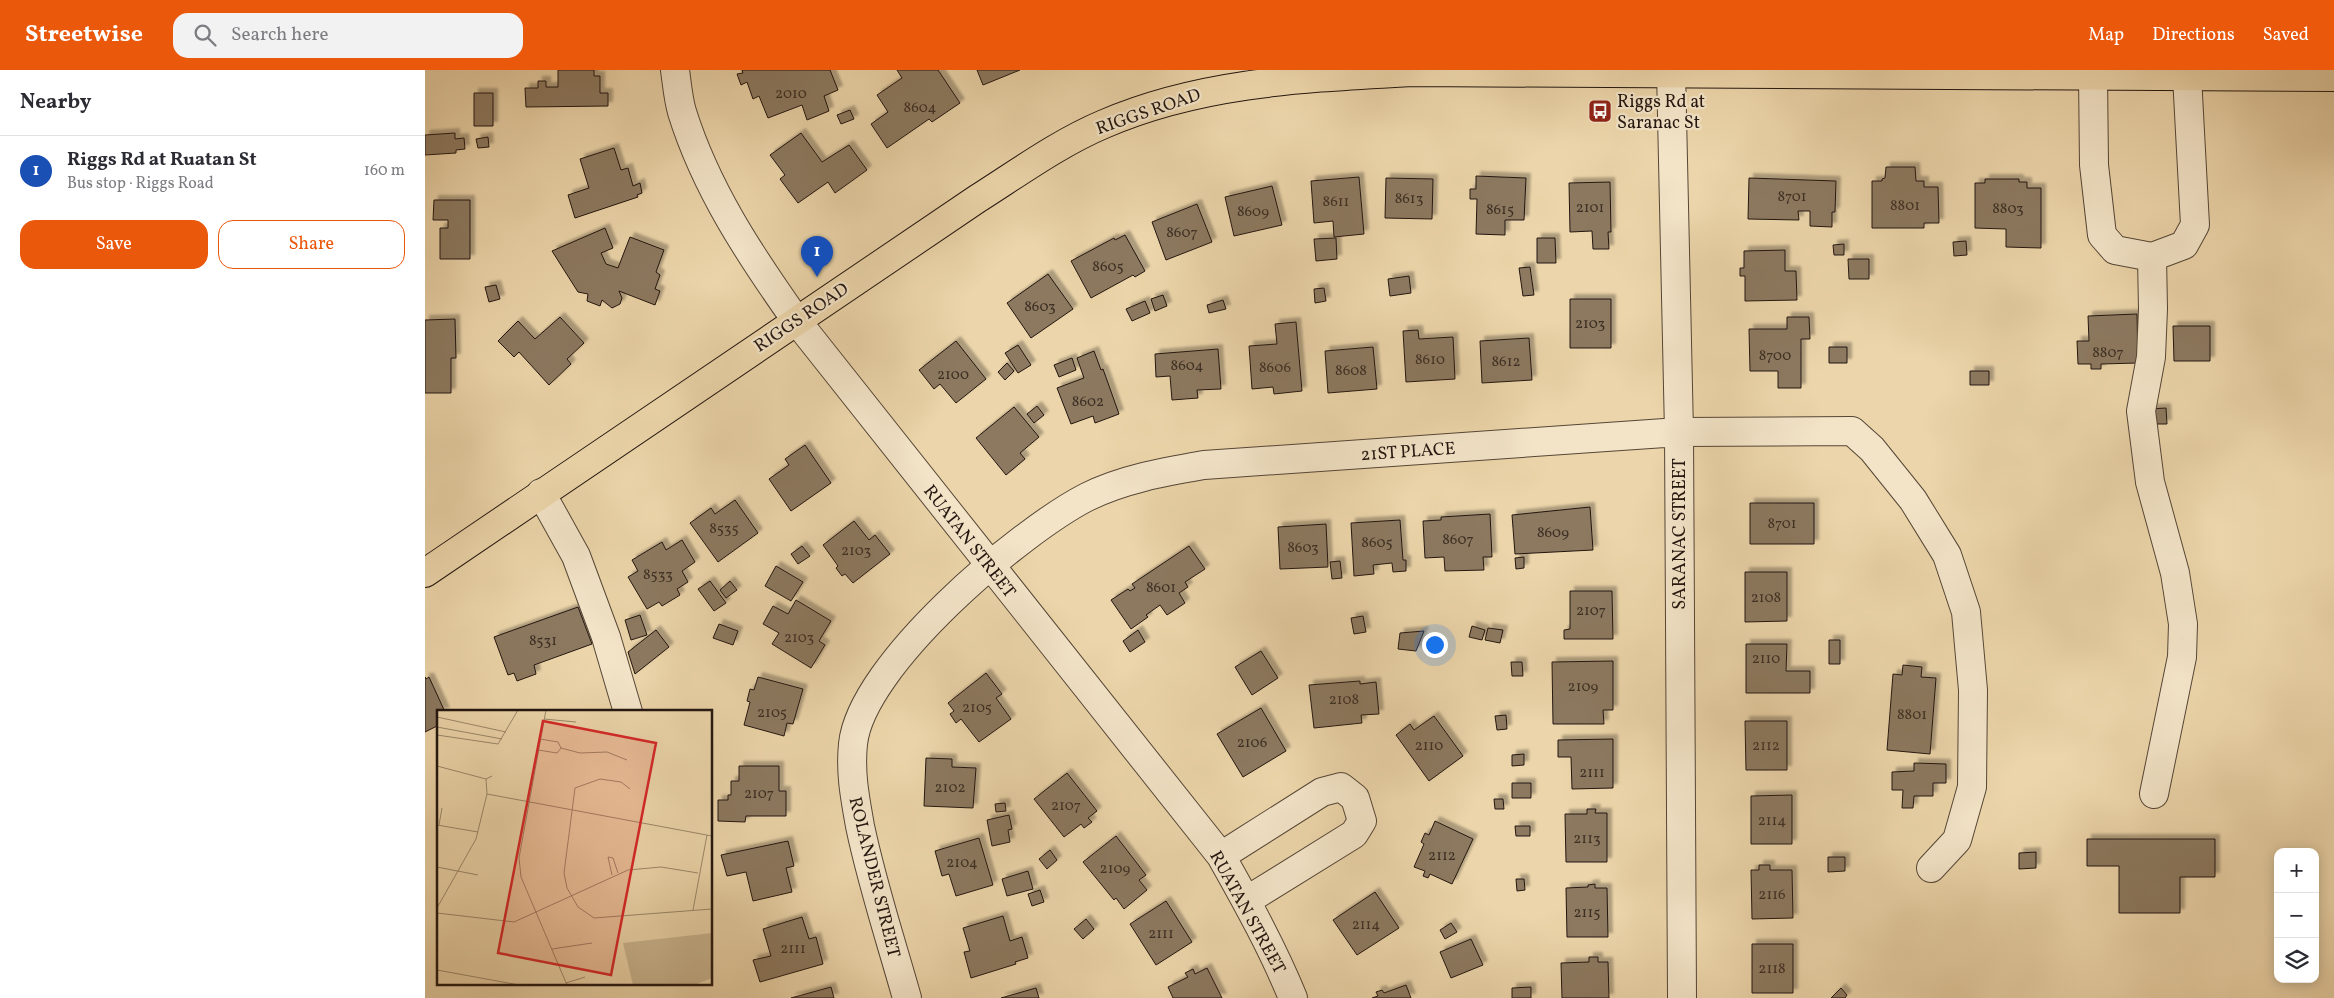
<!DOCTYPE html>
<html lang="en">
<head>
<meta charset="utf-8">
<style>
  :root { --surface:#fff; --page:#f2f2f3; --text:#2b2b33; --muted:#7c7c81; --line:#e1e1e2; --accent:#ea580c }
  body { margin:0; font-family:Vollkorn,serif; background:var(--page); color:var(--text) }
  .controls { position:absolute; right:15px; bottom:15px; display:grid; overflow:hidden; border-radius:10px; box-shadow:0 2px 12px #0003 }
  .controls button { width:45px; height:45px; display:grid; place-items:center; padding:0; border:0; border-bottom:1px solid var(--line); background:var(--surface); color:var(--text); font:25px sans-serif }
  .you { position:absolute; left:1009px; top:574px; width:18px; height:18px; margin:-12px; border:4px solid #fff; border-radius:50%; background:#1a73e8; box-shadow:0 0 0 8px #1a73e833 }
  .badge { display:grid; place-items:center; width:32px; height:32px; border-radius:50%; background:var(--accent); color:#fff; font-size:16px; font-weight:700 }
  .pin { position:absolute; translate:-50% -41px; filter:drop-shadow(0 1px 2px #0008) }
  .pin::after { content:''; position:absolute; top:26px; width:18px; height:15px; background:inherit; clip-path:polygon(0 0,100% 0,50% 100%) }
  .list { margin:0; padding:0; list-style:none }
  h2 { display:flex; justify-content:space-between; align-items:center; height:65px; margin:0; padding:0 20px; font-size:21px }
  h2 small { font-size:16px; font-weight:400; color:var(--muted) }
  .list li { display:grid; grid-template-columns:32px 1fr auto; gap:15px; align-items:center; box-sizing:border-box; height:70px; padding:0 20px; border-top:1px solid var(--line) }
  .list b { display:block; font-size:19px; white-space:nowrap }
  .list p { margin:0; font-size:16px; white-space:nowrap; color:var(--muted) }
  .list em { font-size:16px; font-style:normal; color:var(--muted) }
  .actions { display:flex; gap:10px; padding:15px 20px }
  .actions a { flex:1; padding:11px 0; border:1px solid var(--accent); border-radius:15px; text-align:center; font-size:18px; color:var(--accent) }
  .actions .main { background:var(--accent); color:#fff }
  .icon { flex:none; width:28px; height:28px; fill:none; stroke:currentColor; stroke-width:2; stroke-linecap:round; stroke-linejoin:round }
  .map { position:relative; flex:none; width:1909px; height:928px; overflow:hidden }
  header { display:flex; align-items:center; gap:30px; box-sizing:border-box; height:70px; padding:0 25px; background:var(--accent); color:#fff }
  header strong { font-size:24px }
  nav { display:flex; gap:28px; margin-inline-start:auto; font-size:18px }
  .search { width:350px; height:45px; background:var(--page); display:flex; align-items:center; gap:12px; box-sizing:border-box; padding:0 18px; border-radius:15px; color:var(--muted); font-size:19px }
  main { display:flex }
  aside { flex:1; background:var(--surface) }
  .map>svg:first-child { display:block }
  .building { fill:#8c7960; stroke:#231610; filter:url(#shadow) }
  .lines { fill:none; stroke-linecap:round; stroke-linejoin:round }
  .minor-casing { stroke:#554636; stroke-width:30 }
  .major-casing { stroke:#231610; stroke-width:30 }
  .minor { stroke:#f3e4c8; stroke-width:28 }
  .major { stroke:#ecd5aa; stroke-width:28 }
  .labels { text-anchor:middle; stroke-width:4.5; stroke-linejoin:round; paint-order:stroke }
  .number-label { font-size:15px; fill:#3d2f24 }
  .poi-label { font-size:18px; fill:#231610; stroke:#f3e4c8; text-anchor:start }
  .street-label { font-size:18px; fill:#231610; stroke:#f3e4c8 }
  .inset-road { fill:none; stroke:#9c896c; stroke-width:1 }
  .view { fill:#d62828; fill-opacity:0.15; stroke:#d62828; stroke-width:2.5 }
  .inset-edge { fill:none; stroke:#231610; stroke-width:2.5 }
</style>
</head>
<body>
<header>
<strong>Streetwise</strong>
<div class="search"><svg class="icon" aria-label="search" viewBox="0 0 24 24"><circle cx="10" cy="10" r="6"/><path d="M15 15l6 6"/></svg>Search here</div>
<nav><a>Map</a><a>Directions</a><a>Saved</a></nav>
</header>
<main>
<aside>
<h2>Nearby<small></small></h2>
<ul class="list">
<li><span class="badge" style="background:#1a4fb4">1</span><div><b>Riggs Rd at Ruatan St</b><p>Bus stop · Riggs Road</p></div><em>160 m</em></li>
</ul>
<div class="actions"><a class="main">Save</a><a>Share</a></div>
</aside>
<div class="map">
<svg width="1909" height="928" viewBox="0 0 1909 928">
  <defs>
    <filter id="shadow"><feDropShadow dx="4.5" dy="-4.5" stdDeviation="1" flood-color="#0004"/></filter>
  </defs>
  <rect width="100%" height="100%" fill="#ecd5aa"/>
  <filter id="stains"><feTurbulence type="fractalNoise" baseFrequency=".004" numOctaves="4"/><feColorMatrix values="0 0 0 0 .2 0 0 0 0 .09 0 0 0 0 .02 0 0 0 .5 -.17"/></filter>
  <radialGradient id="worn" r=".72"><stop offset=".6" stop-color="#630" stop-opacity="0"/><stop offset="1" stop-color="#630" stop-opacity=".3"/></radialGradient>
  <path class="building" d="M133,0H169V6H175V23H183V36L101,37L100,18H113V11H121V17H133Z
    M317,0H405L413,20L399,26L404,41L382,50L377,35L343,48L334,26L328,29L322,12L316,15L312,4L318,3Z
    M472,0H513L535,33L507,52L504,49L462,78L446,54L463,42L452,25L477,8Z
    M552,0H595L558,15Z
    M49,23H68V56H49Z
    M425,40L429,49L416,54L412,45Z
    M30,63V69L39,68L40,79L31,80V83L0,85V65Z
    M376,63L397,92L424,75L442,100L410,123L403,112L373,133L355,109L360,105L345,85Z
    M63,67L64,77L53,78L51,69Z
    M189,78L196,100L203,98L208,116L215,113L217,123L212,125L213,127L150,148L143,125L164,118L155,89Z
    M1461,97H1490L1491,111H1499V117H1513L1514,153H1499V158H1447V111H1457V109L1460,108Z
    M1051,106L1101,108L1099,150H1080V165L1051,164L1052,129H1045V119H1051Z
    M934,107L939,164L909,167L908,151L889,153L886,111Z
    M961,108L1008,109L1007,149L960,148Z
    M1324,108L1411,111L1410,142H1407V157L1385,156V141H1373L1374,150L1323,149Z
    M1560,109H1594V112H1602V118H1616V178L1581,177V159L1550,158V113H1560Z
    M1185,112L1186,162H1183L1184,179H1168L1167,161L1145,162L1144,113Z
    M847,116L857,155L809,166L800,127Z
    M9,130H45V189H15V158H23V150H8Z
    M772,134L787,172L741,190L727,152Z
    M180,158L188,178L176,183L181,194L193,198L205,167L239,180L231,202L235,205L230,219L235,221L230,235L194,221L197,228L195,234L187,238L177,230L175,236L162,231L163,224L153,222L127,181Z
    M700,165L720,201L710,207L708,205L666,228L646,191L689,168L690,170Z
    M911,168L912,189L891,191L889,169Z
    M1112,168H1130L1131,193H1112Z
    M1541,171L1542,185L1529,186L1528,172Z
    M1419,174V185H1409L1408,175Z
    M1360,180V201H1371L1372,230L1320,231V206H1315V198H1319V181Z
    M1423,189H1444V209H1424Z
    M1105,197L1109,225L1098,226L1094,198Z
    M623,204L648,239L606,268L582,233Z
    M984,206L986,223L965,226L963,209Z
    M71,215L75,229L64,232L60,217Z
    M899,218L901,231L890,233L889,219Z
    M738,225L742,236L730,241L726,229Z
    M1145,229H1186V278H1145Z
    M798,230L801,239L784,243L782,235Z
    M720,231L725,243L707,251L701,239Z
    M1712,244L1713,293L1676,294V299H1666V294H1653L1652,271H1664L1663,246Z
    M135,247L159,273L142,289L146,294L124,315L94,282L89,287L73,271L93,251L110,269Z
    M1362,247H1384L1385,269H1376V318H1353V301H1325L1324,259H1362Z
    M30,249L31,288H26V323H0V250Z
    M871,252L877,321L849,324L848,317L827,319L824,276L852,274L850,254Z
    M1748,256H1785V291H1749Z
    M993,260L994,269L1028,267L1030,309L981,312L978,261Z
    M1104,268L1107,310L1057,313L1055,271Z
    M531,271L561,309L531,333L515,314L509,319L494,300Z
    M593,275L606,295L593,303L580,283Z
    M948,277L952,319L903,323L900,281Z
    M1404,277H1422V293H1404Z
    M793,279L796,319L772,320L773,328L747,330L745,306L731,307L730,284Z
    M669,281L676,300L678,299L694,344L670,353L668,346L646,354L632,318L659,308L652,288Z
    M647,288L651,300L634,307L629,295Z
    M582,293L589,301L580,310L573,302Z
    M1545,301H1564V315H1545Z
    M612,336L619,345L609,353L602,344Z
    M589,337L614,367L595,383L600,389L581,405L551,368Z
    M1741,338L1742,354H1724L1723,339Z
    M380,375L406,413L366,441L344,409L364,395L360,389Z
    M310,430L333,463L293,492L265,453L286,438L290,444Z
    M1325,433H1389V474H1325Z
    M1165,437L1168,480L1090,484L1087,445Z
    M1065,444L1067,487H1058L1059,500L1020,501L1019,487L1000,488L998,451L1016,450V447Z
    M975,450L978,490H981V501L968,502L967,493L948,495L949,504L929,506L926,453Z
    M429,451L444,470L450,465L465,484L428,513L420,504L417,506L411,498L413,496L398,475Z
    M901,454L903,497L855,499L853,457Z
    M257,470L270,492L257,501L263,512L252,519L255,525L237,536L234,532L222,539L203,507L213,501L207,490L237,472L241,480Z
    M377,476L385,486L373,494L366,484Z
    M764,476L780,499L760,512L763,517L754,523L760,533L742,545L735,535L721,545L723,547L706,559L686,530L703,519L705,521L710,518L707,514Z
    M1099,487V498L1091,499L1090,488Z
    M915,491L917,508L907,509L905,492Z
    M351,496L378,512L366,531L340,516Z
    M1320,502H1362V551L1320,552Z
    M285,511L301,533L289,541L273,519Z
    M305,511L312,520L301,528L295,520Z
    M1145,521H1187L1188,569H1139V560L1145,559Z
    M371,530L406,551L394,571L400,575L386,598L347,574L354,563L338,554L348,536L363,544Z
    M153,537L167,574L109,595L111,604L92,611L89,603L83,605L69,567Z
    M215,545L222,565L206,570L200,550Z
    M938,546L941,562L929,564L926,548Z
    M294,554L313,561L308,575L288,568Z
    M1047,556L1060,560L1057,570L1044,567Z
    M1063,558L1078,560L1075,573L1060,570Z
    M231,560L244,577L210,604L203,582Z
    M713,560L720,572L705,582L698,571Z
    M999,561L991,581L973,579L975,563Z
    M1404,570H1415V594H1404Z
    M1321,574H1362L1361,601H1385V623H1321Z
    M836,581L853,608L827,625L810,597Z
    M1188,591V640H1178L1179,654H1128L1127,592Z
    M1086,592H1097L1098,606H1087Z
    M1478,595L1497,597L1496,607L1511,608L1505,684L1462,680L1468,604L1477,605Z
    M561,603L577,624L571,628L586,649L554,672L536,649L531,653L525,644L529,641L523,633Z
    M0,607L1,609L4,607L20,642H14V655L0,662Z
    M333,607L378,619L368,654L362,653L359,666L319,655L325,632L322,631L325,619L329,620Z
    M935,611V614L951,612L954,644L936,645L937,653L889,658L884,615Z
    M836,638L861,681L818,707L792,664Z
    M1081,645L1082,659L1072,660L1070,646Z
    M1009,646L1038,686L1004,711L971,665L985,654L989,660Z
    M1320,651H1362V700H1321Z
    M1188,669V718L1147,719L1146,687H1133V670Z
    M1099,684V695L1087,696V685Z
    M501,688L527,689V697L551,698L548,738L499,736Z
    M1489,693L1521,694V713H1508V726H1489L1488,738H1477L1478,720H1467V702L1489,701Z
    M314,696H354V721H361V746H321L320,752L293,751V730H303V725H306V711H314Z
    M642,703L672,741L663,748L667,752L659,758L656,754L639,767L609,729Z
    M1087,713H1106V728H1087Z
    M1367,725V774H1326V726Z
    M1069,729H1078L1079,739H1070Z
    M580,733L581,741L571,742L570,734Z
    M1162,739H1171L1170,743H1182V792H1141L1140,744H1162Z
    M584,745L587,759L583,760L585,772L567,776L562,750Z
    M1010,751L1048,769L1027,814L1005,804L1003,808L998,806L1000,801L989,797L999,774L996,772L1000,763L1004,765Z
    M1090,756H1105V766H1091Z
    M691,766L721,805L714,810L722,820L699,839L691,828L689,830L658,792Z
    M554,768L568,815L531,826L524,804L517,806L510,781Z
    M1662,769H1790V807H1755V843H1694V796H1662Z
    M363,771L369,796L361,798L367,822L328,831L321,802L302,806L296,785Z
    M625,780L632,790L622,799L614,789Z
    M1611,782V798L1594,799V783Z
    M1403,787H1420V801L1403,802Z
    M1334,795H1345V800H1367L1368,848L1327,849L1326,800H1334Z
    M603,801L608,819L582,826L577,809Z
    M1091,809H1099L1100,820L1092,821Z
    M1170,814V818H1182L1183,867H1142L1141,818L1163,817V815Z
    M615,820L619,832L607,836L603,824Z
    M950,822L974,858L932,885L908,850Z
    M741,831L767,872L731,895L705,854Z
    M578,846L585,871L597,867L603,888L590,892L591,894L546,908L539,882L545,881L538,858Z
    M377,847L384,869L391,867L398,894L335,912L328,890L346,886L338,859Z
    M661,849L669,859L658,869L649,859Z
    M1026,853L1032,862L1020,869L1015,860Z
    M1046,869L1058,895L1026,908L1015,882Z
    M1327,874H1368V923H1327Z
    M1164,887H1173V892H1183L1184,928H1137L1136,893L1164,892Z
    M782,898L797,928H748L743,917L763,907L760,903L768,899L770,904Z
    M981,915L986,928H947L953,926L951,922L957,920L959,923Z
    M406,917L409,928H366Z
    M1106,917V928H1087V918Z
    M611,918L614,928H576Z
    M1416,918L1422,925L1420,928H1406Z"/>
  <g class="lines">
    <g class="minor-casing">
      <path id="minor" d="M250,0C252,14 253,28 257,42C281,119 325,185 371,250L796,786C822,832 848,879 868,928
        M1246,0L1254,362L1257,928
        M1668,5L1669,95L1677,165L1690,180L1727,187L1759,175L1770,155L1762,6
        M1727,187L1728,239L1726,287L1716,341L1725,412L1750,503L1758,554L1757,587L1729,724
        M116,423L151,486L181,567L203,642
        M796,786L897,722L916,717L930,728L937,751L929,764L821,831
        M482,928C466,871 447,814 435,756C430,728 425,703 428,674C436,595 594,462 662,427C698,409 739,402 779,395L1254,362L1427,361L1447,379L1488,430L1522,485L1541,542L1548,620L1547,717L1532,770L1506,798"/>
    </g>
    <g class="major-casing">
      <path id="major" d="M0,503L552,129C593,103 634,73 679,54C776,12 881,8 985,2L1909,7"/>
    </g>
    <use href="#minor" class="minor"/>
    <use href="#major" class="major"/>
  </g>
  <defs>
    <g id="bus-square" transform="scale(1.25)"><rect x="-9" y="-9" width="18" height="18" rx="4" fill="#8f2418" stroke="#f3e4c8"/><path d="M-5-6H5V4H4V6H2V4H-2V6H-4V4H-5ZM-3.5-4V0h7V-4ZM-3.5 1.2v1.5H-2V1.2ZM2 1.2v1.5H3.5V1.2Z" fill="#fff"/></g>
  </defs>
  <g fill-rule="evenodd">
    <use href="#bus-square" x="1175" y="41"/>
  </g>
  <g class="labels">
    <g class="number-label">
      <text x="366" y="28">2010</text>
      <text x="495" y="42">8604</text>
      <text x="1367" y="131">8701</text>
      <text x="984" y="133">8613</text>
      <text x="911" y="136">8611</text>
      <text x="1480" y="140">8801</text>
      <text x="1165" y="142">2101</text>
      <text x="1583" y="143">8803</text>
      <text x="1075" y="144">8615</text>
      <text x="828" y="146">8609</text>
      <text x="757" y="167">8607</text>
      <text x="683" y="201">8605</text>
      <text x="615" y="241">8603</text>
      <text x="1165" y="258">2103</text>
      <text x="1683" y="287">8807</text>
      <text x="1350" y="290">8700</text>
      <text x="1005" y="294">8610</text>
      <text x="1081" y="296">8612</text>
      <text x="762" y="300">8604</text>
      <text x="850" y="302">8606</text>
      <text x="926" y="305">8608</text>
      <text x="528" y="309">2100</text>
      <text x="663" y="336">8602</text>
      <text x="1357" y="458">8701</text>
      <text x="299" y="463">8535</text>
      <text x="1128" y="467">8609</text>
      <text x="1033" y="474">8607</text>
      <text x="952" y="477">8605</text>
      <text x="878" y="482">8603</text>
      <text x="431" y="485">2103</text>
      <text x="233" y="509">8533</text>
      <text x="736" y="522">8601</text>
      <text x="1341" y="532">2108</text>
      <text x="1166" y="545">2107</text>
      <text x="374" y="572">2103</text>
      <text x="118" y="575">8531</text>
      <text x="1341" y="593">2110</text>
      <text x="1158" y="621">2109</text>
      <text x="919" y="634">2108</text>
      <text x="552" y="642">2105</text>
      <text x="347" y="647">2105</text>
      <text x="1487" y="649">8801</text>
      <text x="827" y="677">2106</text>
      <text x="1004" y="680">2110</text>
      <text x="1341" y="680">2112</text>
      <text x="1167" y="707">2111</text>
      <text x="525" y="722">2102</text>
      <text x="334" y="728">2107</text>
      <text x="641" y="740">2107</text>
      <text x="1347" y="755">2114</text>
      <text x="1162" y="773">2113</text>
      <text x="1017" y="790">2112</text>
      <text x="537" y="797">2104</text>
      <text x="690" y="803">2109</text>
      <text x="1347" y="829">2116</text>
      <text x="1162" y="847">2115</text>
      <text x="941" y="859">2114</text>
      <text x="736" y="868">2111</text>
      <text x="368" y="883">2111</text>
      <text x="1347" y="903">2118</text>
    </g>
    <g class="poi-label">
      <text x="1192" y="37">Riggs Rd at<tspan x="1192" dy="21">Saranac St</tspan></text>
    </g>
    <g class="street-label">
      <text transform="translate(723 41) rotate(-19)" y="6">RIGGS ROAD</text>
      <text transform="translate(376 247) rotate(-34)" y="6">RIGGS ROAD</text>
      <text transform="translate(983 381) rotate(-4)" y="6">21ST PLACE</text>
      <text transform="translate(1254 464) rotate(-90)" y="6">SARANAC STREET</text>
      <text transform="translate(545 471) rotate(52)" y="6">RUATAN STREET</text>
      <text transform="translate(450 807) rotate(76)" y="6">ROLANDER STREET</text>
      <text transform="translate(823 842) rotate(61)" y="6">RUATAN STREET</text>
    </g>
  </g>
  <g transform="translate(12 640)">
    <rect width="275" height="275" fill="#ecd5aa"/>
    <path d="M275,223V268L257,275H196L186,233Z" fill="#cab590"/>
    <path class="inset-road" d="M109,0L82,148L84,167L130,275M0,7L69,22M107,9L139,12M0,17L65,29M0,25L61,34L81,0M124,38L143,43L170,42L190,50M101,40L120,43L124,38L121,32L103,29M0,56L49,69L55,66M193,79L184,72L163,69L138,78L127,163L130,178L141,197L157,208L275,199M50,84L275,126M0,115L41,122M2,115L5,98M0,157L41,165M175,165L171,147L176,148L181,163M0,198L39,129L50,84L49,69M256,200L270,125M0,203L77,212L191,160L224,157L261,163M115,239L155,233M0,260L82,275M129,273L148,267"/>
    <path class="view" d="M106,11L219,33L174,265L61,243Z"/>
    <rect width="275" height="275" class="inset-edge"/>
  </g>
  <rect width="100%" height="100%" filter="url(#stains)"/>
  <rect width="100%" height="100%" fill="url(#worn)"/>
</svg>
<div class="controls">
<button>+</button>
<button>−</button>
<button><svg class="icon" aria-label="layers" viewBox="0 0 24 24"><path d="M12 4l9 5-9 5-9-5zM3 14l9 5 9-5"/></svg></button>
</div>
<div class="you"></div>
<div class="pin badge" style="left:392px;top:207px;background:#1a4fb4">1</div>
</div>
</main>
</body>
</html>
